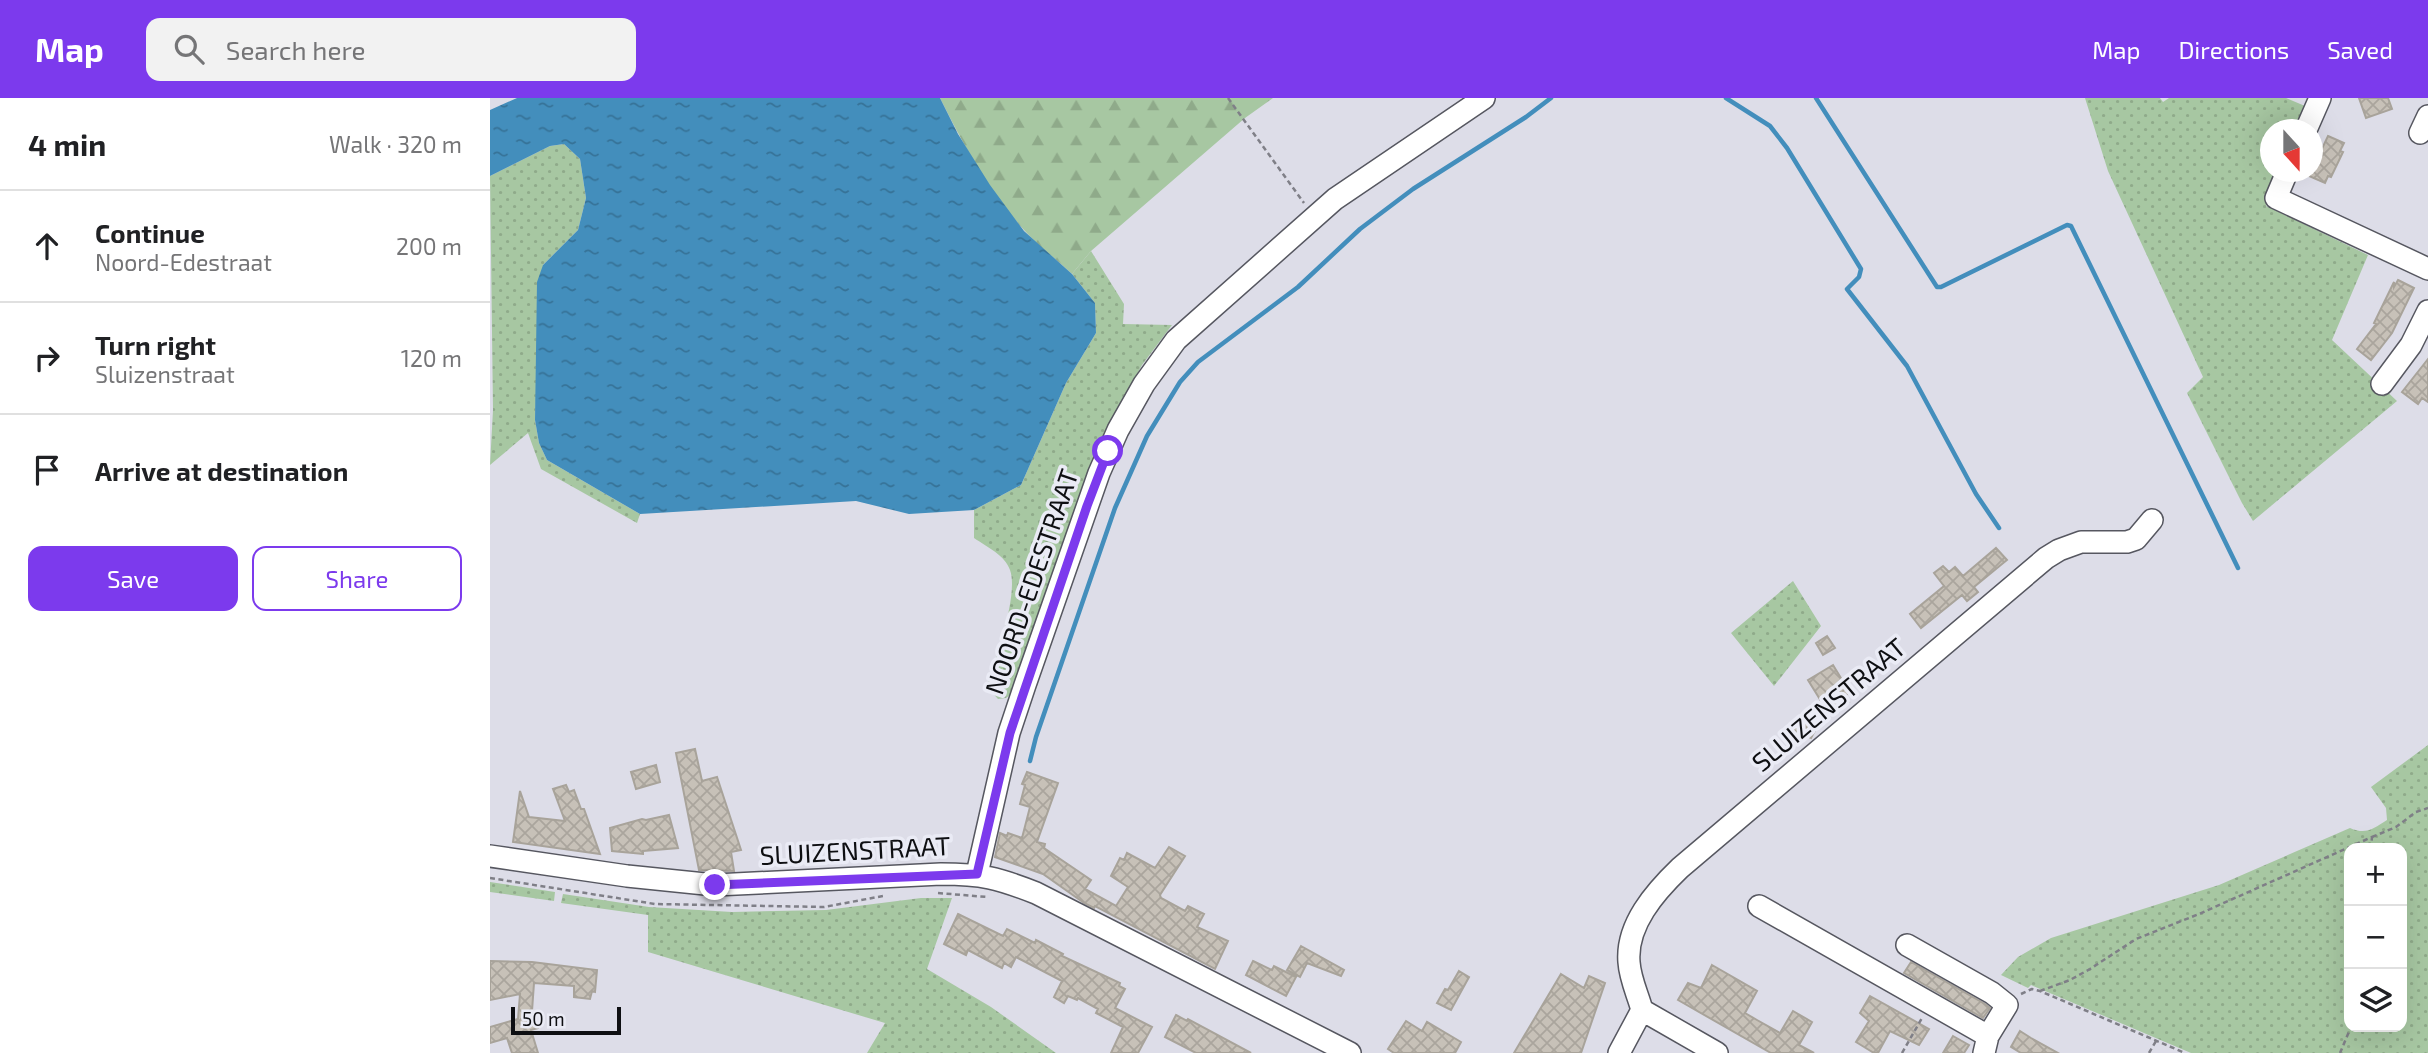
<!DOCTYPE html>
<html lang="en">
<head>
<meta charset="utf-8">
<style>
  :root { --surface:#fff; --page:#f2f2f2; --text:#202124; --muted:#757577; --line:#e0e0e0; --accent:#7c3aed }
  body { margin:0; font-family:"Exo 2",sans-serif; background:var(--page); color:var(--text) }
  .controls { position:absolute; right:21px; bottom:21px; display:grid; overflow:hidden; border-radius:14px; box-shadow:0 7px 28px #0002 }
  .controls button { width:63px; height:63px; display:grid; place-items:center; padding:0; border:0; border-bottom:2px solid var(--line); background:var(--surface); color:var(--text); font:35px sans-serif }
  .compass { position:absolute; left:1770px; top:21px; width:63px; height:63px; border-radius:50%; background:var(--surface); box-shadow:0 7px 28px #0002; rotate:159deg }
  .scale { position:absolute; left:21px; bottom:18px; width:110px; box-sizing:border-box; padding-left:7px; border:4px solid #0e0f12; border-top:0; font-size:19px; line-height:24px; white-space:nowrap; color:#0e0f12; -webkit-text-stroke:5px #eaebf5; paint-order:stroke }
  .stop { position:absolute; width:21px; height:21px; margin:-16px; border:5px solid #7c3aed; border-radius:50%; background:#fff }
  .stop.end { background:#7c3aed; border-color:#fff; box-shadow:0 2px 7px #0008 }
  .list { margin:0; padding:0; list-style:none }
  h2 { display:flex; justify-content:space-between; align-items:center; height:91px; margin:0; padding:0 28px; font-size:30px }
  h2 small { font-size:23px; font-weight:400; color:var(--muted) }
  .list li { display:grid; grid-template-columns:46px 1fr auto; gap:21px; align-items:center; box-sizing:border-box; height:112px; padding:0 28px; border-top:2px solid var(--line) }
  .list b { display:block; font-size:26px; white-space:nowrap }
  .list p { margin:0; font-size:23px; white-space:nowrap; color:var(--muted) }
  .list em { font-size:23px; font-style:normal; color:var(--muted) }
  .actions { display:flex; gap:14px; padding:21px 28px }
  .actions a { flex:1; padding:16px 0; border:2px solid var(--accent); border-radius:14px; text-align:center; font-size:24px; color:var(--accent) }
  .actions .main { background:var(--accent); color:#fff }
  .icon { flex:none; width:38px; height:38px; fill:none; stroke:currentColor; stroke-width:2; stroke-linecap:round; stroke-linejoin:round }
  .map { position:relative; flex:none; width:1938px; height:955px; overflow:hidden }
  header { display:flex; align-items:center; gap:42px; box-sizing:border-box; height:98px; padding:0 35px; background:var(--accent); color:#fff }
  header strong { font-size:33px }
  nav { display:flex; gap:38px; margin-inline-start:auto; font-size:24px }
  .search { width:490px; height:63px; background:var(--page); display:flex; align-items:center; gap:18px; box-sizing:border-box; padding:0 24px; border-radius:14px; color:var(--muted); font-size:26px }
  main { display:flex }
  aside { flex:1; background:var(--surface) }
  .map>svg:first-child { display:block }
  .grass { fill:url(#grass-dots); fill-rule:evenodd }
  .forest { fill:url(#forest-firs) }
  .water { fill:url(#water-ripples) }
  .lines { fill:none; stroke-linecap:round; stroke-linejoin:round }
  .stream { stroke:#438ebc; stroke-width:4.5 }
  .building { fill:url(#building-cross-hatch); stroke:#a8a39a; stroke-width:2 }
  .minor-casing { stroke:#565760; stroke-width:24 }
  .path { stroke:#7f7f87; stroke-width:2.5; stroke-dasharray:5 3.5; stroke-linecap:butt }
  .minor { stroke:#fff; stroke-width:21 }
  .route { stroke:#7c3aed; stroke-width:9 }
  .labels { text-anchor:middle; stroke-width:7; stroke-linejoin:round; paint-order:stroke }
  .street-label { font-size:26px; fill:#0e0f12; stroke:#eaebf5 }
</style>
</head>
<body>
<header>
<strong>Map</strong>
<div class="search"><svg class="icon" aria-label="search" viewBox="0 0 24 24"><circle cx="10" cy="10" r="6"/><path d="M15 15l6 6"/></svg>Search here</div>
<nav><a>Map</a><a>Directions</a><a>Saved</a></nav>
</header>
<main>
<aside>
<h2>4 min<small>Walk · 320 m</small></h2>
<ul class="list">
<li><svg class="icon" aria-label="ahead" viewBox="0 0 24 24"><path d="M12 20V5M6 11l6-6 6 6"/></svg><div><b>Continue</b><p>Noord-Edestraat</p></div><em>200 m</em></li>
<li><svg class="icon" aria-label="right" viewBox="0 0 24 24"><path d="M7 20v-9h11M14 6l5 5-5 5"/></svg><div><b>Turn right</b><p>Sluizenstraat</p></div><em>120 m</em></li>
<li><svg class="icon" aria-label="arrive" viewBox="0 0 24 24"><path d="M6 21V4h12l-3 4 3 4H6"/></svg><div><b>Arrive at destination</b></div></li>
</ul>
<div class="actions"><a class="main">Save</a><a>Share</a></div>
</aside>
<div class="map">
<svg width="1938" height="955" viewBox="0 0 1938 955">
  <defs>
    <pattern id="grass-dots" width="8" height="8" patternUnits="userSpaceOnUse" patternTransform="scale(1.75)"><rect width="8" height="8" fill="#a7c7a2"/><path d="M2 2h.1M6 6h.1" fill="none" stroke="#8faa8a" stroke-width="1.8" stroke-linecap="round"/></pattern>
    <pattern id="forest-firs" width="22" height="20" patternUnits="userSpaceOnUse" patternTransform="scale(1.75)"><rect width="22" height="20" fill="#a7c7a2"/><path d="M5 1l3.5 6h-7zM16 11l3.5 6h-7z" fill="#8faa8a"/></pattern>
    <pattern id="water-ripples" width="26" height="14" patternUnits="userSpaceOnUse" patternTransform="scale(1.75)"><rect width="26" height="14" fill="#438ebc"/><path d="M2 4q2-2 4 0t4 0M15 11q2-2 4 0t4 0" fill="none" stroke="#367297"/></pattern>
    <pattern id="building-cross-hatch" width="8" height="8" patternUnits="userSpaceOnUse" patternTransform="scale(1.75)"><rect width="8" height="8" fill="#c7c1b8"/><path d="M0 0l8 8M0 8l8-8" fill="none" stroke="#aaa59d"/></pattern>
  </defs>
  <rect width="100%" height="100%" fill="#dddde8"/>
  <path class="grass" d="M1595,0H1670L1673,4L1679,0H1796L1815,8L1806,31L1780,32V74H1790L1776,108L1878,157L1842,242L1907,303L1763,423L1752,405L1697,295L1713,279L1618,73Z
    M74,46L90,61L96,100L88,132L53,167L45,322L49,345L57,362L150,416L147,425L51,371L38,335L0,367L3,312L0,78L60,48Z
    M601,153L634,206L633,226L682,227L652,267L611,342L525,593L516,600L508,601L497,589C505,562 529,497 520,472C515,457 497,449 484,440V412L531,387L576,285L606,235L605,205L582,176Z
    M1303,483L1331,528L1284,588L1241,535Z
    M1938,647V955H1701L1541,887L1538,890L1511,877L1528,859L1561,840L1729,787L1860,730C1876,737 1883,731 1897,722L1896,710L1881,689ZM1859,750H1912V929H1859Z
    M0,784L65,794L64,803L0,794Z
    M73,796L159,809L242,814L336,812L431,800H462L437,871L501,909L566,955H377L395,925L158,854V817L71,805Z"/>
  <path class="forest" d="M450,0H783L755,20L601,153L582,176C566,161 548,148 534,132C499,94 473,46 450,0Z"/>
  <path class="water" d="M27,0H450L468,36L500,87L534,133L582,176L605,205L606,235L576,285L531,387L484,412L419,416L366,403L150,416L57,362L49,345L45,322L47,184L53,167L88,132L96,100L90,61L74,46L60,48L0,78V12Z"/>
  <g class="lines">
    <path class="stream" d="M1236,0L1280,28L1297,50L1371,171L1369,179L1357,191L1417,268L1486,396L1509,430
      M1326,0L1447,189H1451L1577,127L1581,128L1748,470
      M540,663L546,639L625,410L657,338L690,284L708,264L808,189L870,131L923,91L1036,19L1061,0"/>
  </g>
  <path class="building" d="M1869,0H1898L1902,11L1876,20Z
    M1838,38L1854,45L1850,53L1853,54L1841,79L1838,78L1835,85L1819,78Z
    M1908,182L1924,190L1902,235L1881,262L1867,251L1886,226L1884,225L1904,184V189Z
    M1938,261V304L1932,300L1928,306L1912,294Z
    M1506,450L1517,462L1484,489L1488,494L1477,503L1472,497L1431,530L1420,516L1454,488L1444,475L1453,468L1459,474L1465,469L1473,478Z
    M1337,538L1345,550L1333,557L1326,545Z
    M1343,567L1360,595L1355,598L1359,604L1339,616L1318,582Z
    M1309,620L1327,629L1321,640L1303,632Z
    M205,651L212,683L227,679L251,752L241,754L244,773L209,772L186,655Z
    M166,667L170,684L146,691L141,674Z
    M537,674L568,685L547,744L555,746L554,750L601,782L595,791L626,808L638,789L621,778L630,760L634,762L637,755L665,770L679,749L695,758L670,797L671,800L695,813L698,808L714,816L707,829L738,843L725,871L605,808L604,810L594,805L553,776L505,759L510,735L517,738L518,735L532,740L540,709L530,706L535,687L532,686Z
    M76,687L79,694L84,692L91,711H94L110,756L23,744L30,693L39,719L75,723L63,691Z
    M179,717L188,750L153,753V756L122,753L120,730L152,721L156,722Z
    M468,816L513,838L517,831L545,845L546,842L573,856L572,858L630,885L629,888L635,891L625,910L662,929L648,955H621L633,929L606,915L608,911L588,900L587,902L578,898L574,905L564,899L572,883L526,859L521,869L514,865L512,870L478,852L476,857L454,846Z
    M811,848L854,872L851,878L817,865L810,879L797,872Z
    M0,863L42,864L107,872L105,894L102,893L100,901L84,899V888L44,885L42,913L48,930L41,932L48,955H22L17,940L0,945V929L28,921L30,896L0,902Z
    M763,863L782,872L784,868L806,879L796,898L756,877Z
    M1421,864L1495,906L1500,910L1493,920L1414,875Z
    M1222,867L1267,893L1255,915L1267,922L1290,935L1303,913L1322,924L1309,947L1324,955H1281L1188,902L1198,885L1211,890Z
    M969,873L979,879L961,912L947,905L955,891L958,892Z
    M1071,876L1094,890L1099,878L1115,885L1091,955H1024Z
    M1380,898L1439,931L1429,947L1400,933L1388,955H1384L1366,944L1379,923L1370,915Z
    M686,917L697,923L698,921L761,955H706L675,939Z
    M916,923L932,933L937,924L971,944L965,955H904L898,951Z
    M1530,933L1541,940L1568,955H1531L1521,949Z
    M1463,938L1479,947L1474,955H1453Z"/>
  <g class="lines">
    <g class="minor-casing">
      <path id="minor" d="M1816,32L1830,0
        M1930,35L1938,18
        M1797,74L1786,100L1938,171
        M1892,286L1921,247L1938,213
        M0,758L137,778L225,787L451,776C492,776 508,780 546,795L860,955
        M487,776L519,635L535,587L609,375L628,332L654,286L686,242L845,101L994,0
        M1269,808L1498,938
        M1417,847L1502,895L1517,907L1498,938L1494,955
        M1152,912C1148,897 1140,881 1139,864C1136,827 1165,794 1190,770L1556,460L1569,452L1591,444H1637L1646,441L1662,422
        M1152,912L1227,955
        M1129,955L1152,912"/>
    </g>
    <path class="path" d="M738,0L814,105
      M1882,739L1906,729L1926,714L1938,710
      M0,780L165,806L334,809L393,798
      M448,795L497,799
      M1550,893L1580,882L1600,871L1646,841L1709,816L1882,739L1881,750
      M1531,896L1542,891L1550,893L1695,955
      M1412,955L1432,920
      M1659,955L1666,943
      M1850,955L1861,929"/>
    <use href="#minor" class="minor"/>
  </g>
  <g class="lines">
    <path class="route" d="M225,787L487,776L520,635L597,408L618,353"/>
  </g>
  <g class="labels">
    <g class="street-label">
      <text transform="translate(542 484) rotate(-71)" y="9">NOORD-EDESTRAAT</text>
      <text transform="translate(1339 607) rotate(-40)" y="9">SLUIZENSTRAAT</text>
      <text transform="translate(365 753) rotate(-3)" y="9">SLUIZENSTRAAT</text>
    </g>
  </g>
</svg>
<div class="controls">
<button>+</button>
<button>−</button>
<button><svg class="icon" aria-label="layers" viewBox="0 0 24 24"><path d="M12 4l9 5-9 5-9-5zM3 14l9 5 9-5"/></svg></button>
</div>
<svg class="compass" viewBox="-18 -18 36 36"><path d="M0-13l5 13h-10z" fill="#e53935"/><path d="M0 13l5-13h-10z" fill="#757577"/></svg>
<div class="scale">50 m</div>
<div class="stop" style="left:618px;top:353px"></div>
<div class="stop end" style="left:225px;top:787px"></div>
</div>
</main>
</body>
</html>
